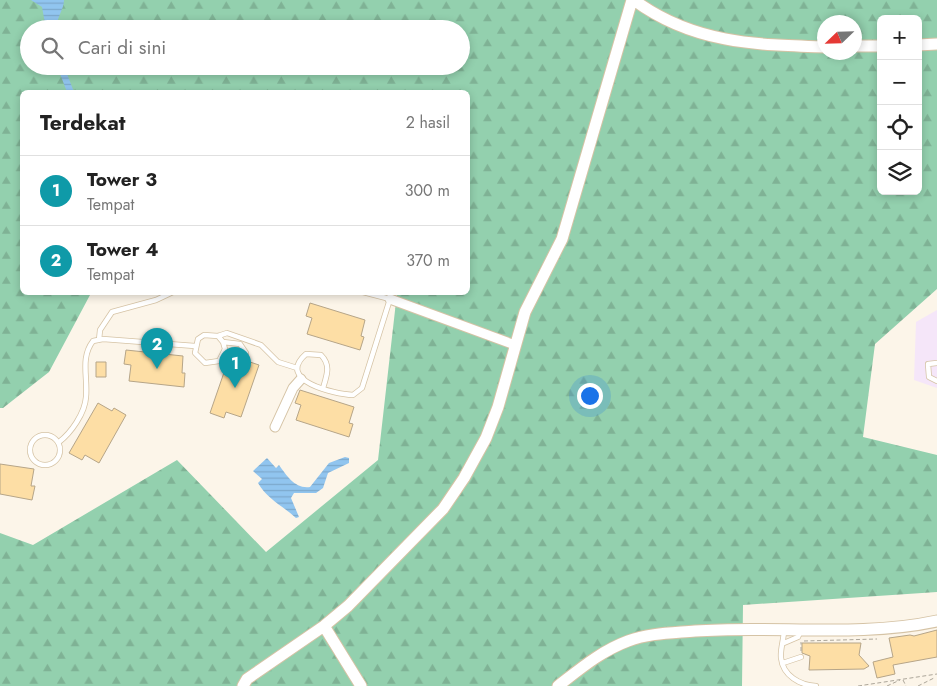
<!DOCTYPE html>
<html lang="id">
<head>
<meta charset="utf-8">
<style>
  :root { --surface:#fff; --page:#f2f2f2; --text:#222; --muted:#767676; --line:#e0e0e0; --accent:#863f1d }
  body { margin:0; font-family:Jost,sans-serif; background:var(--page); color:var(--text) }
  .controls { position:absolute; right:15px; top:15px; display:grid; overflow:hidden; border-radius:8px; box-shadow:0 2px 8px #0003 }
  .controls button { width:45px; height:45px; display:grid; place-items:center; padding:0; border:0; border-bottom:1px solid var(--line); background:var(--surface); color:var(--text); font:25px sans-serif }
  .compass { position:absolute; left:817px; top:15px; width:45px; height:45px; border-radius:50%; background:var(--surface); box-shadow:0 2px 8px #0003; rotate:247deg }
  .you { position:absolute; left:589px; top:395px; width:18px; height:18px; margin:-12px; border:4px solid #fff; border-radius:50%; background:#1a73e8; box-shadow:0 0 0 8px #1a73e833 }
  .badge { display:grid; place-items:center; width:32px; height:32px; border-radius:50%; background:var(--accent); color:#fff; font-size:16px; font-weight:700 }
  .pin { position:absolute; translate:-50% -41px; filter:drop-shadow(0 1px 2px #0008) }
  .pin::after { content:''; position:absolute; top:26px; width:18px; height:15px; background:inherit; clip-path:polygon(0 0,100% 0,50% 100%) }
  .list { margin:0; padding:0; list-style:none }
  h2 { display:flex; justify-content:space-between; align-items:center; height:65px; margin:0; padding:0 20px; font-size:21px }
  h2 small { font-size:16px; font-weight:400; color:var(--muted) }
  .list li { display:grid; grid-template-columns:32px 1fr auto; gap:15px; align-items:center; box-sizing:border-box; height:70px; padding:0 20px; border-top:1px solid var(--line) }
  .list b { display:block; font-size:19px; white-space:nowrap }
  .list p { margin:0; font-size:16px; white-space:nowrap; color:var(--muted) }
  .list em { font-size:16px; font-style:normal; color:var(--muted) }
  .icon { flex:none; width:28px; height:28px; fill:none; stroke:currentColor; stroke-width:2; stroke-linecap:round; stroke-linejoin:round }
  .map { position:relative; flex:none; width:937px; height:686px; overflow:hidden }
  .search { position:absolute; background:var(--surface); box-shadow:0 2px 8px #0003; left:20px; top:20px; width:450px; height:55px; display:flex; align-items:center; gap:12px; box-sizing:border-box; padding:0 18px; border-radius:28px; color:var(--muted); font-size:19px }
  .panel { position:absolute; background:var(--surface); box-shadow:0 2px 8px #0003; left:20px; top:90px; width:450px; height:205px; border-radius:8px }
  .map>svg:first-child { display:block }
  .commercial { fill:#f5e6f9 }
  .forest { fill:url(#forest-firs); fill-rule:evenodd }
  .water { fill:url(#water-rules) }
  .building { fill:#fddea5; stroke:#b6a588 }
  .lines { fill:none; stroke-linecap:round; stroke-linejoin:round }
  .service-casing { stroke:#d5c3a5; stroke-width:6 }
  .minor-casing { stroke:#d5c3a5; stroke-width:11 }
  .tertiary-casing { stroke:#d5c3a5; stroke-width:13 }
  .path { stroke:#aca69a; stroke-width:1; stroke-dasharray:4 2.5; stroke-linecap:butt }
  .service { stroke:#fff; stroke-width:4.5 }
  .minor { stroke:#fff; stroke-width:9 }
  .tertiary { stroke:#fff; stroke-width:11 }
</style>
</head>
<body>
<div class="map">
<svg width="937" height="686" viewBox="0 0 937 686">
  <defs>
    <pattern id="forest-firs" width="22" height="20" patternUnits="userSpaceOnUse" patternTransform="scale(1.25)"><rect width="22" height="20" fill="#93d0ae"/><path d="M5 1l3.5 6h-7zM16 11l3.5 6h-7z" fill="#7fb295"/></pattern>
    <pattern id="water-rules" width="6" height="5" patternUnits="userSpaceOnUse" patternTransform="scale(1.25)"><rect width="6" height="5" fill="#91c5ef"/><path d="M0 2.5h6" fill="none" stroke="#7da9cc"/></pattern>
  </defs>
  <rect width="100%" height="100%" fill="#fcf5e9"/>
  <path class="commercial" d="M937,310V388L914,380L916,322Z"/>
  <path class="forest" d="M0,0H937V289L875,344L863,437L937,455V592L743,605L742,686H0V533L33,545L177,460L266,552L378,460L397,293L468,292V92H22V292L99,293L90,295L49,372L3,408H0ZM881,19H918V191H881ZM824,22H854V52H824ZM29,29H461V66H29Z"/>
  <path class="water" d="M31,0H64C64,10 56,17 57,29H46L42,7Z
    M57,66H64L74,92H67Z
    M345,457L349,458V463L328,473L323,488L316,493H294L291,498L299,517L296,518C283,506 267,499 258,483L262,479L253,471L267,458L276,468L279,465C287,476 295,489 310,487L329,463Z"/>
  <path class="building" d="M310,303L365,320L361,336L364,337L360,350L307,334L312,318L306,316Z
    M126,350L183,356L182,373H185L184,387L129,381L131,365L124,364Z
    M229,358L238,361L241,366L245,365L247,361L259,365L241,417L226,412L224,418L210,413Z
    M96,362H106V377H96Z
    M300,390L354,407L349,423L353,424L349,437L296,420L301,405L295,403Z
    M98,403L112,411L114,408L126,415L99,463L85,455L82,460L69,453Z
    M0,464L34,469L31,486H35L32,500L0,494Z
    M937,630V657L893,665L895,674L877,678L873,662L893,657L889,638L910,635L914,636Z
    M802,643H861L859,655L869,666L864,669L809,670L810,656L802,653Z"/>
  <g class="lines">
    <g class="service-casing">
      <path id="service" d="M218,336L223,342L225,349L219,361L205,363L195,353L198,339L204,335L218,336L227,333L261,345L278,362L297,368
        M99,340L100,330L112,312L156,300L173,292
        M223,342L240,344L246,353L242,362
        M937,363L928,364L929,377L937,381
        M323,388C327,375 331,365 321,355L306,354C275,381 335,394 353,395L362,388L390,299L363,292
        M30 450a15 15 0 1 1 30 0a15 15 0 1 1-30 0Z
        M59,442C71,433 85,413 86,397C88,377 80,358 93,341L103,339L195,346
        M784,630C784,639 780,649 781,658C783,676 800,685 816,686
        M784,643L798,637L801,630
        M783,663L801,657"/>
    </g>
    <g class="minor-casing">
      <path id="minor" d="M390,299L515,345
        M275,427L293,388L301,379"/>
    </g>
    <g class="tertiary-casing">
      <path id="tertiary" d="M634,0C692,43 755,45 824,47
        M918,45L937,44
        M854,46H881
        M324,626L361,686
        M243,686L247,679L324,626L348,606L443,509L464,478L486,438L498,407L525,312L562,239L632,0
        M558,686C580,669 601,651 628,641C649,633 672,633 695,631C775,625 858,638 937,621"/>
    </g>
    <path class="path" d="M804,641L877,639
      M801,651V642
      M903,680L906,686
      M858,686L937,674
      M887,686L900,680
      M918,686L934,678"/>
    <use href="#service" class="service"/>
    <use href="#minor" class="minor"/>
    <use href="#tertiary" class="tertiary"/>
  </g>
</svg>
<div class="controls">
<button>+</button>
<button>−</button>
<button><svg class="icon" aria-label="locate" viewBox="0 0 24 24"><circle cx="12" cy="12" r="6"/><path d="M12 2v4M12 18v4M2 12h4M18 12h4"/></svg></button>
<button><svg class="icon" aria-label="layers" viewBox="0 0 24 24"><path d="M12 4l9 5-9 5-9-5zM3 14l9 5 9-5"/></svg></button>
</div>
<svg class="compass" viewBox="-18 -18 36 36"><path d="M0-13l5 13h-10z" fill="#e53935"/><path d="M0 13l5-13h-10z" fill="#767676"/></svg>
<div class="you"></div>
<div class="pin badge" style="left:235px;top:388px;background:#0f9aa8">1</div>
<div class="pin badge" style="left:157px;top:369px;background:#0f9aa8">2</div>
<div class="search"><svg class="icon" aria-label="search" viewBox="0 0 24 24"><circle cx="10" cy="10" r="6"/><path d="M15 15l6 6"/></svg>Cari di sini</div>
<section class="panel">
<h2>Terdekat<small>2 hasil</small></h2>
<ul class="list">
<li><span class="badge" style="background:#0f9aa8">1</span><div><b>Tower 3</b><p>Tempat</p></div><em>300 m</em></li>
<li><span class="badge" style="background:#0f9aa8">2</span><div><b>Tower 4</b><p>Tempat</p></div><em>370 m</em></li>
</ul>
</section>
</div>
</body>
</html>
